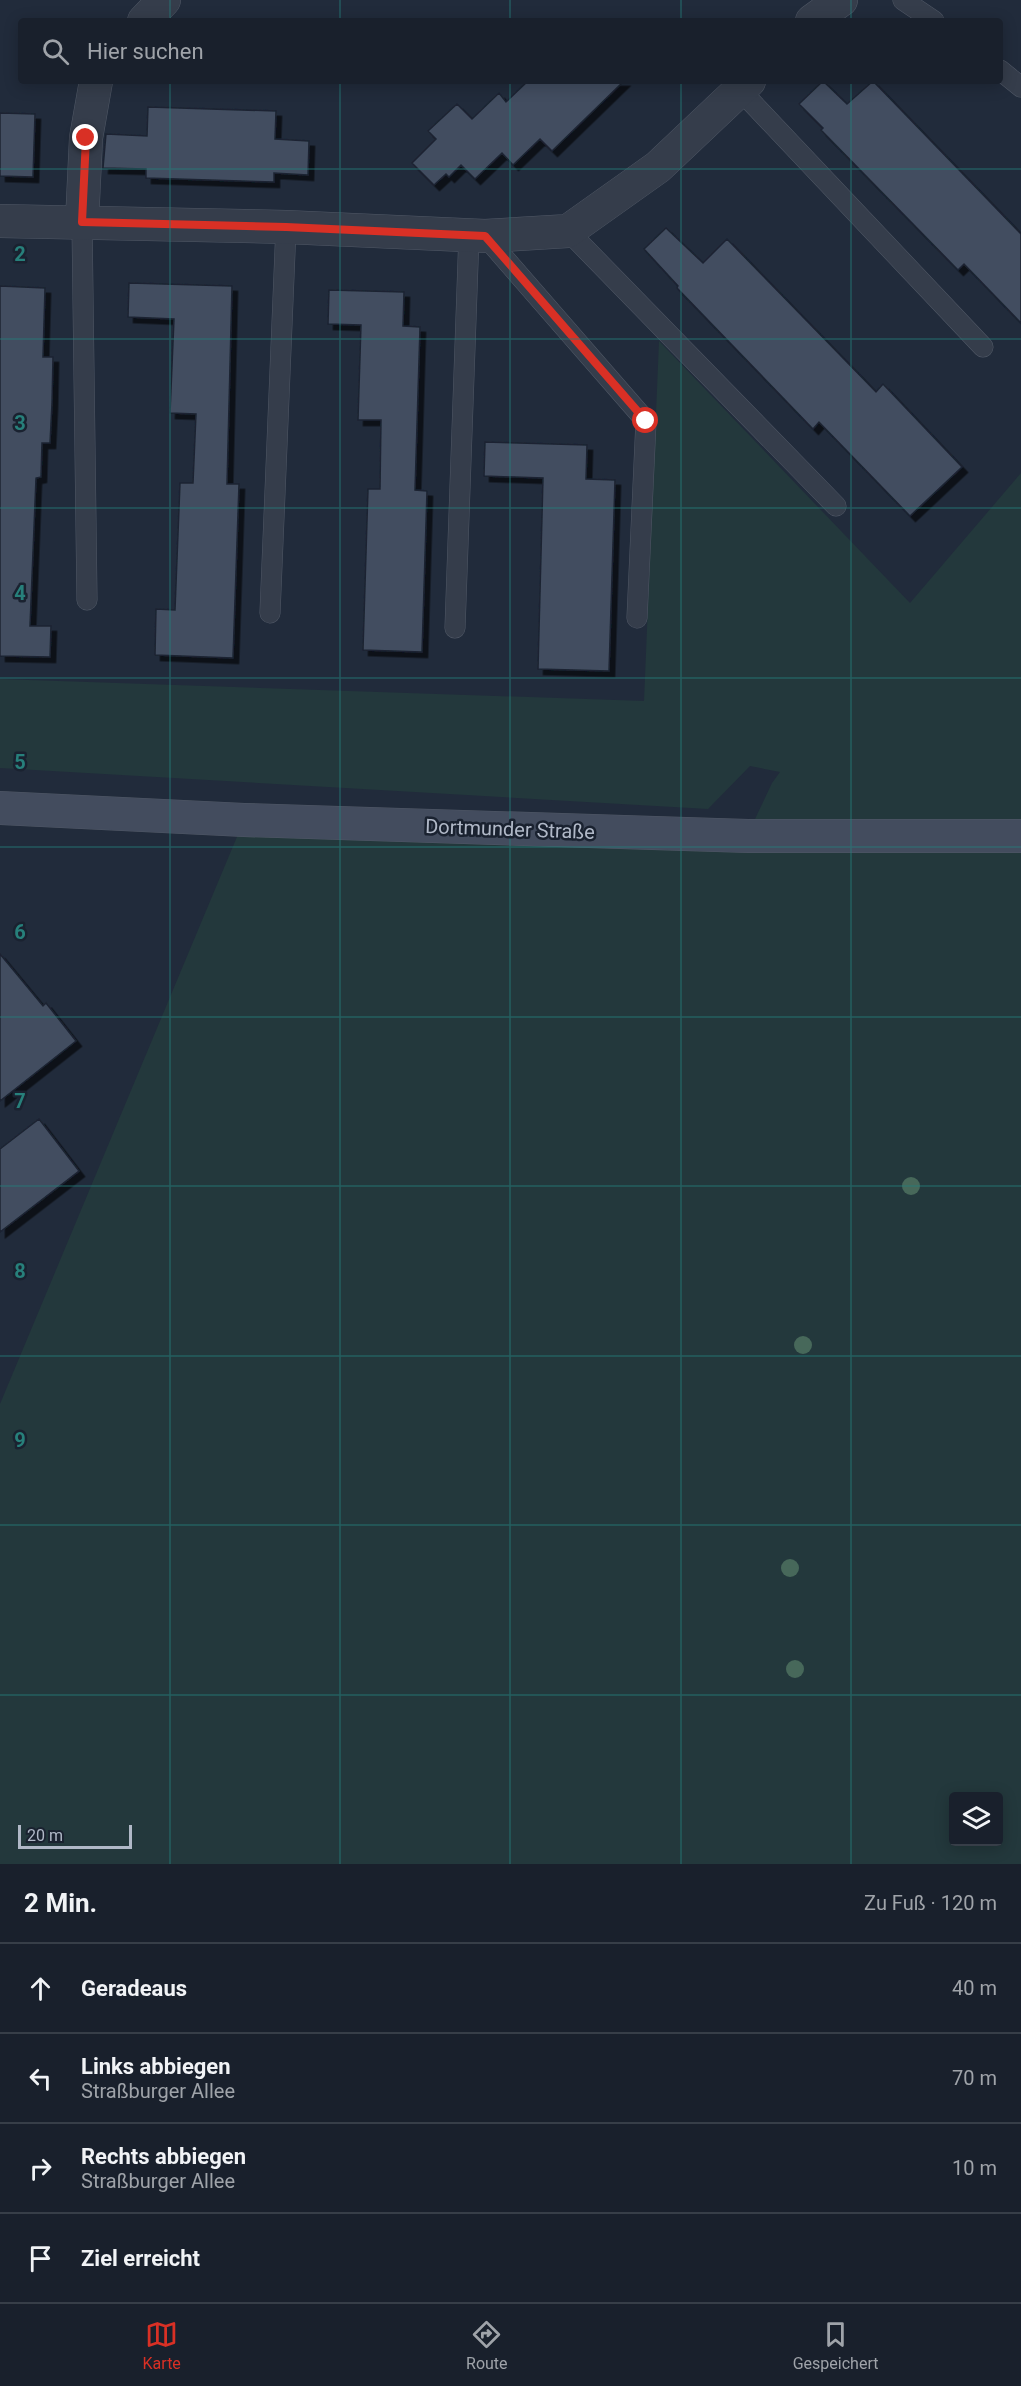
<!DOCTYPE html>
<html lang="de">
<head>
<meta charset="utf-8">
<style>
  :root { --surface:#19202c; --page:#222834; --text:#f1f3f6; --muted:#9fa3a9; --line:#373e48; --accent:#d93025 }
  body { margin:0; font-family:Roboto,sans-serif; background:var(--page); color:var(--text) }
  .controls { position:absolute; right:18px; bottom:18px; display:grid; overflow:hidden; border-radius:6px; box-shadow:0 3px 15px #0003 }
  .controls button { width:54px; height:54px; display:grid; place-items:center; padding:0; border:0; border-bottom:2px solid var(--line); background:var(--surface); color:var(--text); font:30px sans-serif }
  .scale { position:absolute; left:18px; bottom:15px; width:114px; box-sizing:border-box; padding-left:6px; border:3px solid #b0b8c7; border-top:0; font-size:16px; line-height:21px; white-space:nowrap; color:#b0b8c7; -webkit-text-stroke:4px #1a2230; paint-order:stroke }
  .stop { position:absolute; width:18px; height:18px; margin:-14px; border:4px solid #d93025; border-radius:50%; background:#fff }
  .stop.end { background:#d93025; border-color:#fff; box-shadow:0 2px 6px #0008 }
  .list { margin:0; padding:0; list-style:none }
  h2 { display:flex; justify-content:space-between; align-items:center; height:78px; margin:0; padding:0 24px; font-size:26px }
  h2 small { font-size:20px; font-weight:400; color:var(--muted) }
  .list li { display:grid; grid-template-columns:39px 1fr auto; gap:18px; align-items:center; box-sizing:border-box; height:90px; padding:0 24px; border-top:2px solid var(--line) }
  .list b { display:block; font-size:22px; white-space:nowrap }
  .list p { margin:0; font-size:20px; white-space:nowrap; color:var(--muted) }
  .list em { font-size:20px; font-style:normal; color:var(--muted) }
  .icon { flex:none; width:33px; height:33px; fill:none; stroke:currentColor; stroke-width:2; stroke-linecap:round; stroke-linejoin:round }
  .map { position:relative; flex:none; width:1021px; height:1864px; overflow:hidden }
  .search { position:absolute; background:var(--surface); box-shadow:0 3px 15px #0003; left:18px; right:18px; top:18px; height:66px; display:flex; align-items:center; gap:15px; box-sizing:border-box; padding:0 21px; border-radius:6px; color:var(--muted); font-size:22px }
  .sheet { height:438px; background:var(--surface) }
  nav { display:flex; justify-content:space-around; align-items:center; box-sizing:border-box; height:84px; border-top:2px solid var(--line); background:var(--surface); font-size:16px; color:var(--muted) }
  nav a { display:grid; justify-items:center; gap:3px }
  nav .on { color:var(--accent) }
  .map>svg:first-child { display:block }
  .green { fill:#23383c; fill-rule:evenodd }
  .building { fill:#424e60; stroke:#1c2432; stroke-width:1.5; filter:url(#shadow) }
  .lines { fill:none; stroke-linecap:round; stroke-linejoin:round }
  .service-casing { stroke:#505866; stroke-width:21 }
  .minor-casing { stroke:#505866; stroke-width:34 }
  .secondary-casing { stroke:#505866; stroke-width:34 }
  .service { stroke:#353d4b; stroke-width:20 }
  .minor { stroke:#353d4b; stroke-width:33 }
  .secondary { stroke:#434c5e; stroke-width:33 }
  .tree { fill:#47685a }
  .route { stroke:#d93025; stroke-width:8 }
  .grid { fill:none; stroke:#27807b; stroke-width:1.5; stroke-opacity:0.55 }
  .labels { text-anchor:middle; stroke-width:5; stroke-linejoin:round; paint-order:stroke }
  .street-label { font-size:20px; fill:#b0b8c7; stroke:#1a2230 }
  .grid-label { font-size:20px; text-anchor:middle; font-weight:bold; fill:#27807b; stroke:#1a2230; stroke-width:5; stroke-linejoin:round; paint-order:stroke }
</style>
</head>
<body>
<div class="map">
<svg width="1021" height="1864" viewBox="0 0 1021 1864">
  <defs>
    <filter id="shadow"><feDropShadow dx="5.5" dy="5.5" stdDeviation="0" flood-color="#0009"/></filter>
  </defs>
  <rect width="100%" height="100%" fill="#212b3b"/>
  <path class="green" d="M659,341L910,603L1021,473V1864H0V1404L244,820L747,836L772,783L780,772L750,766L708,809L0,768V679L644,701ZM954,1796H998V1842H954Z"/>
  <path class="building" d="M528,81H624L552,151L540,139L513,165L502,153L475,179L461,165L449,177L446,174L434,185L412,163L436,139L428,131L457,104L472,119L499,93L506,102Z
    M823,81L847,104L873,81L1021,234V323L964,264L958,270L821,130L823,128L799,104Z
    M148,107L276,111L275,139L309,141L308,175L274,173V182L241,181L146,178V169L103,168L106,134L147,136Z
    M0,113L35,114L33,177L0,176Z
    M666,228L703,263L727,239L876,392L883,384L962,467L910,516L819,422L813,429L677,288L678,286L644,249Z
    M129,283L232,286L227,484H239L233,658L155,655L156,609L175,610L180,483H193L196,414L170,413L174,319L128,317Z
    M0,286L45,288L43,357H53L52,403L50,443H42L41,477L36,478L30,626H51L50,657L0,656Z
    M329,290L404,292L403,326L420,327L415,490L427,491L422,652L363,650L368,489H380L381,420H358L361,325L328,324Z
    M485,442L587,445L586,479L615,480L609,671L538,669L543,478L484,476Z
    M0,954L43,1006L46,1003L76,1041L0,1101Z
    M39,1119L79,1171L0,1232V1149Z"/>
  <g class="lines">
    <g class="service-casing">
      <path id="service" d="M903,0L934,21
        M1000,70L1021,87
        M740,90L983,347
        M82,222L87,600
        M568,231L836,506
        M485,236L646,421L637,618
        M270,613L286,227
        M455,628L469,234"/>
    </g>
    <g class="minor-casing">
      <path id="minor" d="M144,21L164,0
        M812,21L841,0
        M0,221L286,227L485,236L568,231L658,167L749,81
        M82,222L86,138L96,81"/>
    </g>
    <g class="secondary-casing">
      <path id="secondary" d="M0,808L244,820L748,836H1021"/>
    </g>
    <use href="#service" class="service"/>
    <use href="#minor" class="minor"/>
    <use href="#secondary" class="secondary"/>
  </g>
  <g class="tree">
    <circle cx="911" cy="1186" r="9"/>
    <circle cx="803" cy="1345" r="9"/>
    <circle cx="790" cy="1568" r="9"/>
    <circle cx="795" cy="1669" r="9"/>
  </g>
  <g class="lines">
    <path class="route" d="M86,138L82,222L286,227L485,236L646,421"/>
  </g>
  <path class="grid" d="M170,0V21M340,0V21M510,0V21M681,0V21M851,0V21M170,81V1864M340,81V1864M510,81V1864M681,81V1864M851,81V1864M0,169H1021M0,339H1021M0,508H1021M0,678H1021M0,847H1021M0,1017H1021M0,1186H1021M0,1356H1021M0,1525H1021M0,1695H1021"/>
  <g class="labels">
    <g class="street-label">
      <text transform="translate(510 829) rotate(2)" y="7">Dortmunder Straße</text>
    </g>
  </g>
  <g class="grid-label">
    <text x="20" y="261">2</text>
    <text x="20" y="430">3</text>
    <text x="20" y="600">4</text>
    <text x="20" y="769">5</text>
    <text x="20" y="939">6</text>
    <text x="20" y="1108">7</text>
    <text x="20" y="1278">8</text>
    <text x="20" y="1447">9</text>
  </g>
</svg>
<div class="controls">
<button><svg class="icon" aria-label="layers" viewBox="0 0 24 24"><path d="M12 4l9 5-9 5-9-5zM3 14l9 5 9-5"/></svg></button>
</div>
<div class="scale">20 m</div>
<div class="stop" style="left:646px;top:421px"></div>
<div class="stop end" style="left:86px;top:138px"></div>
<div class="search"><svg class="icon" aria-label="search" viewBox="0 0 24 24"><circle cx="10" cy="10" r="6"/><path d="M15 15l6 6"/></svg>Hier suchen</div>
</div>
<section class="sheet">
<h2>2 Min.<small>Zu Fuß · 120 m</small></h2>
<ul class="list">
<li><svg class="icon" aria-label="ahead" viewBox="0 0 24 24"><path d="M12 20V5M6 11l6-6 6 6"/></svg><div><b>Geradeaus</b></div><em>40 m</em></li>
<li><svg class="icon" aria-label="left" viewBox="0 0 24 24"><path d="M17 20v-9H6M10 6l-5 5 5 5"/></svg><div><b>Links abbiegen</b><p>Straßburger Allee</p></div><em>70 m</em></li>
<li><svg class="icon" aria-label="right" viewBox="0 0 24 24"><path d="M7 20v-9h11M14 6l5 5-5 5"/></svg><div><b>Rechts abbiegen</b><p>Straßburger Allee</p></div><em>10 m</em></li>
<li><svg class="icon" aria-label="arrive" viewBox="0 0 24 24"><path d="M6 21V4h12l-3 4 3 4H6"/></svg><div><b>Ziel erreicht</b></div></li>
</ul>
</section>
<nav>
<a class="on"><svg class="icon" aria-label="map" viewBox="0 0 24 24"><path d="M3 6l6-2 6 2 6-2v14l-6 2-6-2-6 2zM9 4v14M15 6v14"/></svg>Karte</a>
<a><svg class="icon" aria-label="directions" viewBox="0 0 24 24"><path d="M12 3l9 9-9 9-9-9zM9 14v-3h6M13 9l2 2-2 2"/></svg>Route</a>
<a><svg class="icon" aria-label="saved" viewBox="0 0 24 24"><path d="M7 4h10v16l-5-4-5 4z"/></svg>Gespeichert</a>
</nav>
</body>
</html>
